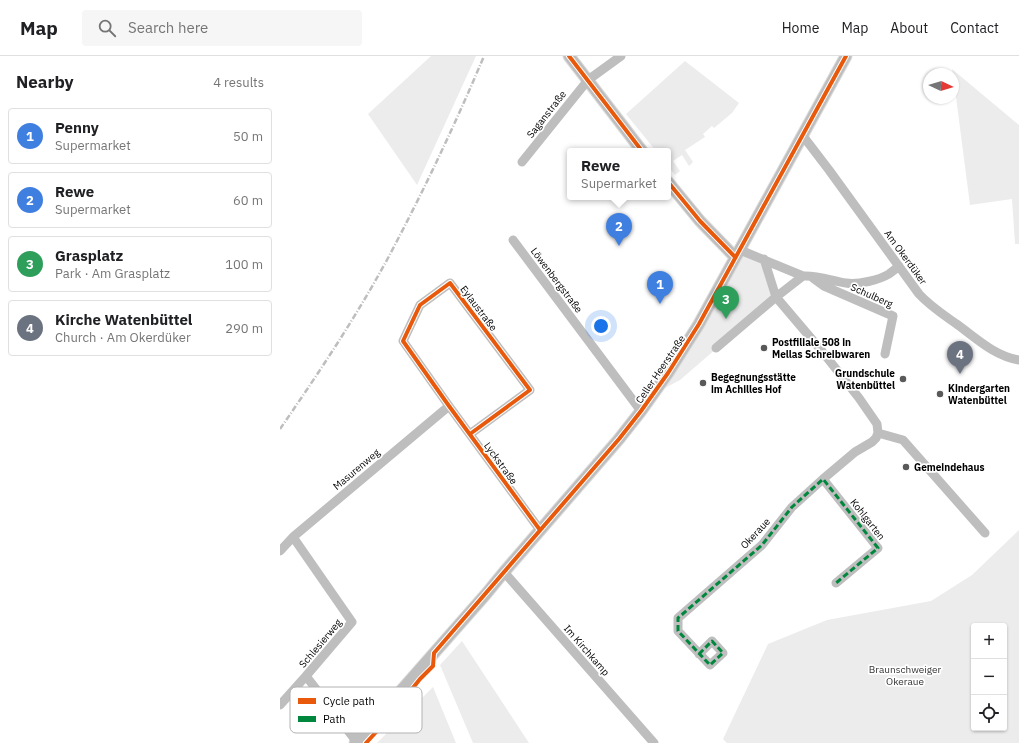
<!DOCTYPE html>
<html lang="en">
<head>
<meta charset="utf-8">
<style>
  :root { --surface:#fff; --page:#f6f6f6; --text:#202124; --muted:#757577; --line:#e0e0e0; --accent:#b45309 }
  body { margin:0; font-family:"IBM Plex Sans",sans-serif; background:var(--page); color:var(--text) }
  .controls { position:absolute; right:12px; bottom:12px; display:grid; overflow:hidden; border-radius:4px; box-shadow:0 1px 3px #0004 }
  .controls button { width:36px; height:36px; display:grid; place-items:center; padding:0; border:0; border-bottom:1px solid var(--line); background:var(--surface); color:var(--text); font:20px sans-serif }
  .compass { position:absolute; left:643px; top:12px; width:36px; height:36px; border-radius:50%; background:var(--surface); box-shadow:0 1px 3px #0004; rotate:94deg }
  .you { position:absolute; left:321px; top:270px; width:14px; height:14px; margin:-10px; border:3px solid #fff; border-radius:50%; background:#1a73e8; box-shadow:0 0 0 6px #1a73e833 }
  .badge { display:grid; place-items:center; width:26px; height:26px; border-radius:50%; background:var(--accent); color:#fff; font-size:13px; font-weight:700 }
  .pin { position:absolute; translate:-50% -33px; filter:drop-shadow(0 1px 2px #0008) }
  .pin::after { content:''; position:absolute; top:21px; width:14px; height:12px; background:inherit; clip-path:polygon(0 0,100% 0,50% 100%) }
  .popup { position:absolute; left:287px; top:92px; width:104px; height:52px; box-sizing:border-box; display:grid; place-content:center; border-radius:4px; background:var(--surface); filter:drop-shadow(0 1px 3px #0005); font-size:13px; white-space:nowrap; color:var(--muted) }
  .popup b { font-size:15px; color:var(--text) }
  .popup::after { content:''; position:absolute; left:50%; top:100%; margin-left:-8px; border:8px solid transparent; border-top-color:var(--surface) }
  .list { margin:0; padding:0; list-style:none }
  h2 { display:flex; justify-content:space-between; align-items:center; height:52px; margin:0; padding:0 16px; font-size:17px }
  h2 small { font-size:13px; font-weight:400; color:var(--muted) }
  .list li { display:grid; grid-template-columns:26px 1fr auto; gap:12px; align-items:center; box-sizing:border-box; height:56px; margin:0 8px 8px; padding:0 8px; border:1px solid var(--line); border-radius:4px }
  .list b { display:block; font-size:15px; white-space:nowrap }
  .list p { margin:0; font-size:13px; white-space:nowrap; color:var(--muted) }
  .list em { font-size:13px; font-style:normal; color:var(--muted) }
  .icon { flex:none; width:22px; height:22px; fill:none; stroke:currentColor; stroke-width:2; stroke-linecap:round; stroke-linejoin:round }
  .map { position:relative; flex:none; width:739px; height:687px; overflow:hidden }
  header { display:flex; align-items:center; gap:24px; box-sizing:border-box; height:56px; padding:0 20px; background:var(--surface); border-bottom:1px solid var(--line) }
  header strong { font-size:19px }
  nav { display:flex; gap:22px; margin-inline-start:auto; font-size:14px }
  .search { width:280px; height:36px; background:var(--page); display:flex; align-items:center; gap:10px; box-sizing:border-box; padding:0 14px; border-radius:4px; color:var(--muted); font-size:15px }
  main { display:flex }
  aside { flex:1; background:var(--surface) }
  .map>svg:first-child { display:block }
  .green { fill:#ececec; fill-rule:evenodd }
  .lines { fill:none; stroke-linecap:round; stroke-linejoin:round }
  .major-casing { stroke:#dbdbdb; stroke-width:13 }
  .minor { stroke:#bebebe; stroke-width:9 }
  .major { stroke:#bebebe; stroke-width:11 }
  .rail { stroke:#bebebe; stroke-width:2.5; stroke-dasharray:6 2 1 2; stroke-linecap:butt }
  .quiet { stroke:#00873e; stroke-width:3; stroke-dasharray:6 3; stroke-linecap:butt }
  .cycleway-casing { stroke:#fff; stroke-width:6 }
  .cycleway { stroke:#e8590c; stroke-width:4 }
  .poi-dot { fill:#595959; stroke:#fff; stroke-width:1.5 }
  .labels { text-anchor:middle; stroke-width:3.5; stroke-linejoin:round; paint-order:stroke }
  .street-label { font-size:10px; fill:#000; stroke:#fff }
  .poi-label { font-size:10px; font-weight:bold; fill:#000; stroke:#fff; text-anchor:start }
  .park-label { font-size:10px; fill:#333; stroke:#fff }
  .key { fill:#fff; stroke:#b2b2b2; stroke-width:1 }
  .key-label { font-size:11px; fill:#000 }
</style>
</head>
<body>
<header>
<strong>Map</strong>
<div class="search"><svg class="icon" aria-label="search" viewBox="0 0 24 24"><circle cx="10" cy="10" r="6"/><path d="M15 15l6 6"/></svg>Search here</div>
<nav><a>Home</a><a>Map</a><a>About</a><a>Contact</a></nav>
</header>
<main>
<aside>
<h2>Nearby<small>4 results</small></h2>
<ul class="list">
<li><span class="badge" style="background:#3f7fe0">1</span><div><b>Penny</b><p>Supermarket</p></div><em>50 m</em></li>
<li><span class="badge" style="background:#3f7fe0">2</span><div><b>Rewe</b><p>Supermarket</p></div><em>60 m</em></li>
<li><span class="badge" style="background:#2e9e5b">3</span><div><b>Grasplatz</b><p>Park · Am Grasplatz</p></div><em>100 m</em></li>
<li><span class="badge" style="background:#6b7280">4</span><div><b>Kirche Watenbüttel</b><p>Church · Am Okerdüker</p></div><em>290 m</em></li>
</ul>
</aside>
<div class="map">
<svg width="739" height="687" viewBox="0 0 739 687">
  <rect width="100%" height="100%" fill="#fff"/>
  <path class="green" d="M151,0H196L137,129L88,58Z
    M405,5L459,47L452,57L434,72L432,70L423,78L425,81L405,94L413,106L409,110L402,99L393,105L400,115L395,119L388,110V95H376L346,58Z
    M672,13L739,69V188H735L732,143L690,149L673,18Z
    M460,194L484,203L496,241L400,324L372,339Z
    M739,474V687H447L443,683L488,588L547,564L651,545L692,519ZM694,570H724V672H694Z
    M182,585L249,687H193L160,609Z
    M153,631L176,687H97Z"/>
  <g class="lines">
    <g class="major-casing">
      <path id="major" d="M289,0L362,95
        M388,126L420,165L455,201
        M75,687L206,538L224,516L339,383L361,355L388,317L419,268L566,0"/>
    </g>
    <path class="minor" d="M523,80L549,114L639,238C651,251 664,259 678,269C697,283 715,300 739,304
      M242,106L308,24L341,0
      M233,184L361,355
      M460,194L523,220C538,219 552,225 566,227C578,229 599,224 609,218C613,215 616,213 619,210
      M484,203L496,241L541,294L579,342L597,368L598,377L623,384L705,477
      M533,222L544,230L613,260L605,298
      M436,292L496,241L523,220
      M190,378L250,334L170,227L140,249L123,285L169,350L260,474
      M543,423L598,492L556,527
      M13,481L72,566L26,620L76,685
      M0,495L13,481L169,350
      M224,516L374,687
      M419,598L432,585L443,597L430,609L398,575V562L482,489L512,451L543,423L575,396L592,386L596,382L598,377
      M0,649L26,620"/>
    <use href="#major" class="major"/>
    <path class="rail" d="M0,373C38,318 76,261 108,202C143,136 175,69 204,0"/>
    <path class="quiet" d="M419,598L432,585L443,597L430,609L398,575V562L482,489L512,451L543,423L598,492L556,527"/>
    <g class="cycleway-casing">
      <path id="cycleway" d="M289,0L362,95
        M388,126L420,165L455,201
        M190,378L250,334L170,227L140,249L123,285L169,350L260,474
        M86,687L108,663L140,623L153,610L154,597L339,383L361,355L388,317L419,268L566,0"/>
    </g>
    <use href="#cycleway" class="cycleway"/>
  </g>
  <g class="poi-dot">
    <circle cx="484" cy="292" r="4"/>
    <circle cx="623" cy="323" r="4"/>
    <circle cx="423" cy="327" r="4"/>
    <circle cx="660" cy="338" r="4"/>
    <circle cx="626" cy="411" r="4"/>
  </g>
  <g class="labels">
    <g class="street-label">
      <text transform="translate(266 58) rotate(-52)" y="4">Saganstraße</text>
      <text transform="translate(626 201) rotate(54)" y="4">Am Okerdüker</text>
      <text transform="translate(277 224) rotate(53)" y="4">Löwenbergstraße</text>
      <text transform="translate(592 239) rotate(24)" y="4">Schulberg</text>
      <text transform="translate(199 252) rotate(53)" y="4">Eylaustraße</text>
      <text transform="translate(380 313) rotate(-56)" y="4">Celler Heerstraße</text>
      <text transform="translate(221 407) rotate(54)" y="4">Lyckstraße</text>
      <text transform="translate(76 413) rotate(-40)" y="4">Masurenweg</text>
      <text transform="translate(588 463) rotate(52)" y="4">Kohlgarten</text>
      <text transform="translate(475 477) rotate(-47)" y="4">Okeraue</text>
      <text transform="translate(40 587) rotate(-50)" y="4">Schlesierweg</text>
      <text transform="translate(307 594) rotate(49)" y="4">Im Kirchkamp</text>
    </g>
    <g class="poi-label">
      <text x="492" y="290">Postfiliale 508 in<tspan x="492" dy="12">Mellas Schreibwaren</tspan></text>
      <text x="615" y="321" text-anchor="end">Grundschule<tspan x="615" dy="12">Watenbüttel</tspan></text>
      <text x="431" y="325">Begegnungsstätte<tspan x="431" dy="12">im Achilles Hof</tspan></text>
      <text x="668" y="336">Kindergarten<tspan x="668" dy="12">Watenbüttel</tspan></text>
      <text x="634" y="415">Gemeindehaus</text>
    </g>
    <g class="park-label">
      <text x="625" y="617">Braunschweiger<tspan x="625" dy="12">Okeraue</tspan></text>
    </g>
  </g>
  <rect x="10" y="631" width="132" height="46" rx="6" class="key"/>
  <rect x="18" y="642" width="18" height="6" fill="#e8590c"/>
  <rect x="18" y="660" width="18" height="6" fill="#00873e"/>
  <g class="key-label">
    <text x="43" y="649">Cycle path</text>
    <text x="43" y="667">Path</text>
  </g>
</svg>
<div class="controls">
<button>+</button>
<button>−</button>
<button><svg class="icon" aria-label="locate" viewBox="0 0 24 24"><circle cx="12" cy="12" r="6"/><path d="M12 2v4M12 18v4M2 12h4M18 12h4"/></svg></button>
</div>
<svg class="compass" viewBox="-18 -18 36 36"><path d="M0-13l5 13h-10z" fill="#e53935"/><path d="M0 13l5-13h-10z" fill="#757577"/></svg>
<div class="you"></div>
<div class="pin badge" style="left:380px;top:248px;background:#3f7fe0">1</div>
<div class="pin badge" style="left:339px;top:190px;background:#3f7fe0">2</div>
<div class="popup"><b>Rewe</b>Supermarket</div>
<div class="pin badge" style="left:446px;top:263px;background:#2e9e5b">3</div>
<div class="pin badge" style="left:680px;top:318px;background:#6b7280">4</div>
</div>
</main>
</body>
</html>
